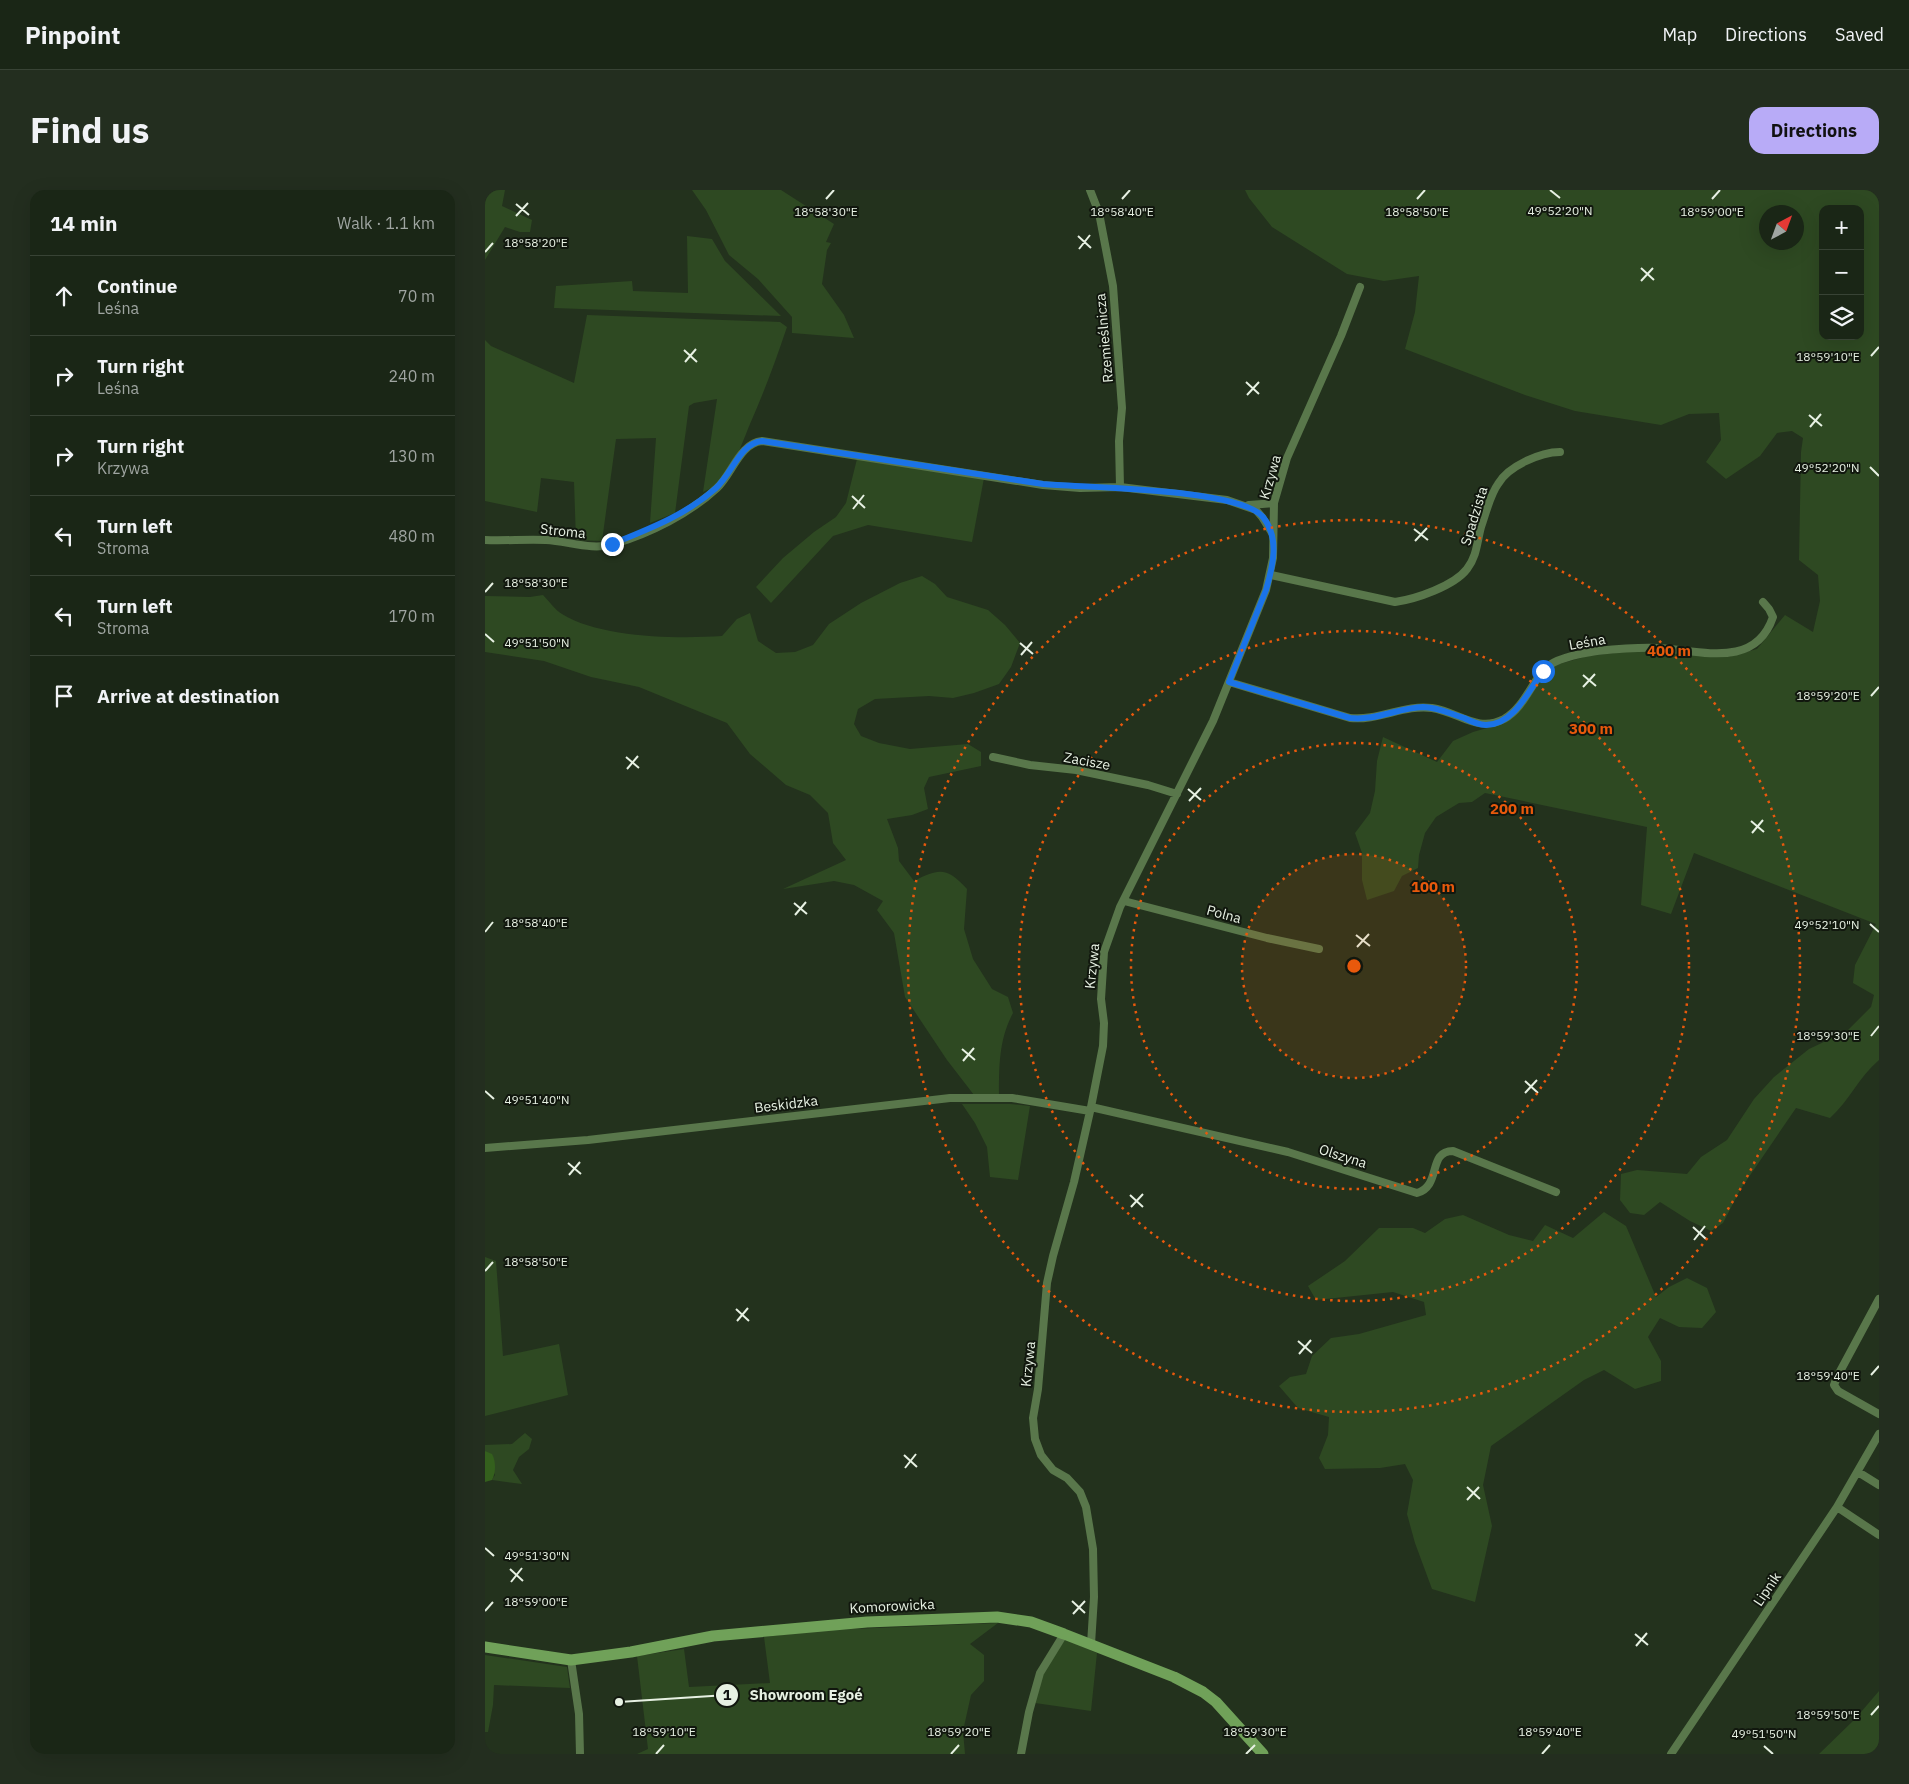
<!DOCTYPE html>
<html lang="en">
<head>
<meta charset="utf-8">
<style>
  :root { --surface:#1a2616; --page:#232e1f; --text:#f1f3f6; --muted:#9fa5a1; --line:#384335; --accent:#b8abf7 }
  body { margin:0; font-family:"IBM Plex Sans",sans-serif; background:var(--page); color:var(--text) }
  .controls { position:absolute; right:15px; top:15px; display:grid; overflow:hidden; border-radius:10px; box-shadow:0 5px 20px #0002 }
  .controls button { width:45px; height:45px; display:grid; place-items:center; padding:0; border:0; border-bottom:1px solid var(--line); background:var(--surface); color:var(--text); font:25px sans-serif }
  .compass { position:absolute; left:1274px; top:15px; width:45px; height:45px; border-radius:50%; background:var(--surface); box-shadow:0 5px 20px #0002; rotate:41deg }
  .stop { position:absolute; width:15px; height:15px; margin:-11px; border:4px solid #1a73e8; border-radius:50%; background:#fff }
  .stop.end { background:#1a73e8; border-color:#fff; box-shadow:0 1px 5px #0008 }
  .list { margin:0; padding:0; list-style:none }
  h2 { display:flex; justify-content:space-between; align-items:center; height:65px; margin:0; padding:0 20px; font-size:21px }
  h2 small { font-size:16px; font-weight:400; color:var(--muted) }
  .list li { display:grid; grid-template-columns:32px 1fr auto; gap:15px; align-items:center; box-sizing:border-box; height:80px; padding:0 20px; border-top:1px solid var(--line) }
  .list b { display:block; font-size:19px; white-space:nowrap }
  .list p { margin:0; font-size:16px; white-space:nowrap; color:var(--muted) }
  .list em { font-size:16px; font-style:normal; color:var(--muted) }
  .icon { flex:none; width:28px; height:28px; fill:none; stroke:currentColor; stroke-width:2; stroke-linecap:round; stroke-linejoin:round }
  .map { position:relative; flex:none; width:1394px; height:1564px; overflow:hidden; border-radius:15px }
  header { display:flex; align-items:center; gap:30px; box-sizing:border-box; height:70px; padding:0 25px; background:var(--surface); border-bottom:1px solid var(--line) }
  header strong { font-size:24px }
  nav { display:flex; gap:28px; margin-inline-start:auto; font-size:18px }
  .intro { display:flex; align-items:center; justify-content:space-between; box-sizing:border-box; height:120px; padding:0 30px }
  h1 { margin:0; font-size:35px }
  .button { padding:12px 22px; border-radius:15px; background:var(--accent); color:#111; font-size:18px; font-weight:700 }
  main { display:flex; gap:30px; padding:0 30px }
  aside { flex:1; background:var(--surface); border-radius:15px; box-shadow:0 5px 20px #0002 }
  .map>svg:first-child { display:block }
  .green { fill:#2e4922; fill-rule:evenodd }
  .water { fill:#34601d }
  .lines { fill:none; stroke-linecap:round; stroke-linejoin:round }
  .street { stroke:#59774b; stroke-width:8 }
  .secondary { stroke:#70a159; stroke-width:11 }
  .route { stroke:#1a73e8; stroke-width:6 }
  .ticks { fill:none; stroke:#e7f1e3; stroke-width:2 }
  .ring { fill:none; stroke:#e8590c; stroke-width:2.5; stroke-dasharray:2.5 5 }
  .labels { text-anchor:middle; stroke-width:4; stroke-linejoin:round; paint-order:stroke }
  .street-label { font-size:14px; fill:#e7f1e3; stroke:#11170e }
  .ticks-label { font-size:12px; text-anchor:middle; fill:#e7f1e3; stroke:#11170e; stroke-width:4; stroke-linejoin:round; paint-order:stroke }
  .centre { fill:#e8590c; stroke:#11170e; stroke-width:2.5 }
  .ring-label { font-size:15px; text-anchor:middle; font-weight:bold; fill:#e8590c; stroke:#11170e; stroke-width:4; stroke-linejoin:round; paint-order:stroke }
  .leader { fill:none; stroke:#e7f1e3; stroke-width:2 }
  .callout-dot { fill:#e7f1e3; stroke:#11170e; stroke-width:2 }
  .mark-label { font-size:15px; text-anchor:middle; font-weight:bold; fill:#111 }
  .callout-label { font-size:15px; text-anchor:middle; font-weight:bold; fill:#e7f1e3; stroke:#11170e; stroke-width:4; stroke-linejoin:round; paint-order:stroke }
</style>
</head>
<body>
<header>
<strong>Pinpoint</strong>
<nav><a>Map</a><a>Directions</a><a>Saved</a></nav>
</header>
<div class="intro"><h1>Find us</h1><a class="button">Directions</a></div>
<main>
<aside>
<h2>14 min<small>Walk · 1.1 km</small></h2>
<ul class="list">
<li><svg class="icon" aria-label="ahead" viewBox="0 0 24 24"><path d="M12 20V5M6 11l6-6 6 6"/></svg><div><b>Continue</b><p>Leśna</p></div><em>70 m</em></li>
<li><svg class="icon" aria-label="right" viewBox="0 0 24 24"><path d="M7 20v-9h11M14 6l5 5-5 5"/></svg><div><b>Turn right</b><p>Leśna</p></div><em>240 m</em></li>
<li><svg class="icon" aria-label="right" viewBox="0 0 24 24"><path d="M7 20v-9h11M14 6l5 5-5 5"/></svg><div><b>Turn right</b><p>Krzywa</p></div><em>130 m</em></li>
<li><svg class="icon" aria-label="left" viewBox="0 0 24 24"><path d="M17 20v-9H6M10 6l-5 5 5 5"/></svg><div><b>Turn left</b><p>Stroma</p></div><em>480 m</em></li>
<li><svg class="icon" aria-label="left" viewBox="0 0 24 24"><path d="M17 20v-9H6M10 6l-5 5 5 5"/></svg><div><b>Turn left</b><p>Stroma</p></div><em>170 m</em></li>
<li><svg class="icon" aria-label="arrive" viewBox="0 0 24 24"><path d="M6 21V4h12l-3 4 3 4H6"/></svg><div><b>Arrive at destination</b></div></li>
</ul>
</aside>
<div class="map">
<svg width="1394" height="1564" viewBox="0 0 1394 1564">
  <rect width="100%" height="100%" fill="#23321d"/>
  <path class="green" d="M0,0H20L17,16L47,30L45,42H35L20,37L0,70Z
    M207,0H296L349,34L341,52L346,53L342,60L337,94L359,125L369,148L307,143V127L273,89L244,65L221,20Z
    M760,0H1394V870C1374,887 1364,911 1345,928L1311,918L1255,1000L1238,1033L1226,1041L1205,1031L1175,1012L1159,1025L1145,1023L1135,1010L1136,984L1152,980L1202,984L1216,967L1242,950L1269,909L1289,887L1324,859L1362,841L1386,817L1389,805L1368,793L1370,775L1391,734L1209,663L1186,724L1156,715L1162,637L1000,603L987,612L974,613L951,627L940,643L934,665L933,678L917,686L909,701L882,710L877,690V663L870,643L885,623L890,601L892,571L898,547L952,572L968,551L988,542L1009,536L1035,520L1067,476L1103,466L1158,460L1243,467L1272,459L1300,425L1328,442L1335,411L1333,385L1314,370L1316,262L1318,248L1307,241L1292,243L1275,266L1241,289L1221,272L1236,250L1234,223L1204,224L1176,235L1090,221L1040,205L920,159L930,122L934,86L899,91L862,84L787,37L764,8ZM1338,19H1375V146H1338ZM1282,22H1312V52H1282Z
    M202,46L227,49L240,71L296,126L69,118L71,96L147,91L148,101L203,103Z
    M102,125L295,132L302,137C291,170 279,202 265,234C255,258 245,292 218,302L232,209L209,213L204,216L190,323L165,333L171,248L131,249L117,351L91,350L89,292L56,288L52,322L0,311V150L6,156L89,193Z
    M372,269L499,288L487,352L383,335L348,346L286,413L271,397L298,368L329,342L351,327L361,313Z
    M437,386L450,394L462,407L503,420L520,435L535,453L526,477L514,494L489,503L468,508L444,506L390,509L373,519L369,534L376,546L394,553L425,559L483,554L496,562V576L444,587L439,598L443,619L427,625L402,629L413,658L414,671L429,691C454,678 462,677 482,699L479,739L488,769L507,799L523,807L528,823C514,849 514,876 514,905H489L462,870L420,807L409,743L392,720L398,711L369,695L349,691L298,699L361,670L348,653L343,623L325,605L301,595L265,564L242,533L154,497L106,487L59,471L0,462V406L45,407L58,405C64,411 70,420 77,424C115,448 193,449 237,446L252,429L265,423L273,451L291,463L310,462L328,455L344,434L376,413L415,393Z
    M477,914H525L545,916L533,990L505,987L502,957L490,933Z
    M1119,1022L1141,1036L1171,1107L1184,1097L1202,1088L1222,1098L1231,1122L1217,1138L1194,1137L1175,1128L1163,1147L1176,1171V1191L1150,1199L1119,1180L1099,1190L1006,1256L998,1295L1007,1336L990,1412L947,1399L930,1353L922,1324L928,1290L920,1274L895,1278L840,1279L834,1268L843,1245L844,1227L813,1218L794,1196L805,1187L821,1184L827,1166L846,1148L874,1144L941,1125L939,1112L908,1102L831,1110L823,1096L860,1071L894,1038H928L940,1043L960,1029L978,1025L1024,1045L1048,1051L1060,1035L1088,1048Z
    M0,1067L11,1071L18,1166L74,1154L83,1205L0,1226Z
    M40,1243L47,1249L44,1259L34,1267L28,1280L37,1294L7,1290L10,1285L0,1261V1255L27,1254Z
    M513,1433L485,1454L499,1465V1491L486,1505L478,1541L480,1564H152L163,1559L152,1466L199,1459L204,1497L285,1493L279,1447L342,1440Z
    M580,1449L612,1463L606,1521L550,1513L558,1484Z
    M0,1465L82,1477L85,1498L9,1495L8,1515L3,1542H0Z
    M1394,1501V1564H1334L1370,1529Z"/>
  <path class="water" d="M0,1261L7,1264C11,1271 11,1283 7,1290L0,1292Z"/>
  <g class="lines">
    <path class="street" d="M605,0L614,23L628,96L637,218L634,251L635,297
      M764,315L789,313
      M0,350C20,351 41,349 61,350C83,351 107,361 129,354C165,343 204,324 232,298C247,284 255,253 277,251L558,295L595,298L635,297L742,310L771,320L777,327L787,343
      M786,385L910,412C931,409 969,396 982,379C992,366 992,352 996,337C1001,323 1005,305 1013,294C1023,276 1056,262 1075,262
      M744,492L865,528C893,531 920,514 947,518C974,522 992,543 1019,529C1040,517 1046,492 1062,477C1072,468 1099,463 1112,461C1132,459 1153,457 1173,458C1214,460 1270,480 1288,427L1284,419L1278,412
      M508,567L545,575L591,580L663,595L692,604
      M639,711L782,748L834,759
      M606,917L803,962L932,1003C957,996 942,961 968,961L1071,1002
      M0,958L103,950L465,908H527L605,921
      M1394,1109L1352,1187L1349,1195L1353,1201L1394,1224
      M1373,1282L1394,1295
      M1352,1317L1394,1345
      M606,1454L609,1407L608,1359L601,1317L595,1302L582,1288L568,1280L556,1265L550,1249L548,1228L553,1199L562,1093L568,1066L589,992L606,917L618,856L619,833L616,809L619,762L635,717L728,531L781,400L788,368L789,313L802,268L856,146L875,97
      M86,1470L94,1524L95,1564
      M536,1564L544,1522L555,1483L579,1444
      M1186,1564L1352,1317L1394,1244"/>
    <path class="secondary" d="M0,1457L86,1470L146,1462L228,1446L382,1432L512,1427L546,1432L579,1444L689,1487L718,1502L731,1512L778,1564"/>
  </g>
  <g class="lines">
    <path class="route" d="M127,354C164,339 201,325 231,298C247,284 255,253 277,251L558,294C601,298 754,298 778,327C795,348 788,376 781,400L744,492L865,528C890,531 913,518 938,517C952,517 966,524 979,528C985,531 993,535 1001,535C1029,535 1044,500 1058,481"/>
  </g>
  <path class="ticks" d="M1065,0L1075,8M341,9L349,0M637,9L645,0M932,9L940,0M1227,9L1235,0M31,14L44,25M31,26L43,13M593,46L606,58M594,59L605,45M0,62L8,53M1156,78L1169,90M1156,91L1168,78M199,160L212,172M1386,166L1394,157M200,172L211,159M761,192L774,204M762,205L774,192M1324,225L1337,236M1325,237L1336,224M1385,277L1394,286M367,306L380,318M368,319L379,305M929,339L943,350M930,351L942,338M0,402L8,393M0,444L9,452M535,453L548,464M536,465L547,452M1098,485L1111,496M1098,497L1110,484M1386,506L1394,497M141,567L154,578M142,579L153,566M703,599L716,610M704,611L716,598M1266,631L1279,642M1267,643L1278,630M309,713L322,724M310,725L321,712M1385,734L1394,742M0,742L8,732M871,745L885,756M872,757L884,744M1386,846L1394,836M477,859L490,870M478,871L489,858M1040,891L1053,903M0,901L9,909M1040,903L1052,890M83,973L96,984M84,985L95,972M645,1005L658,1017M646,1017L658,1004M1208,1037L1221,1049M1209,1050L1220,1036M0,1081L8,1072M251,1119L264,1131M252,1131L263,1118M813,1151L827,1163M814,1164L826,1150M1386,1185L1394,1176M419,1265L432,1277M420,1278L431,1264M982,1297L995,1309M982,1310L994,1297M0,1358L9,1366M25,1379L38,1391M26,1392L37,1378M587,1411L600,1423M0,1421L8,1412M588,1424L600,1411M1150,1444L1163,1455M1151,1456L1162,1443M1386,1525L1394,1516M1279,1556L1288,1564M171,1564L179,1555M466,1564L474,1555M761,1564L770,1555M1057,1564L1065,1555"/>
  <circle cx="869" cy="776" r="112" fill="#e8590c" fill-opacity=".12"/>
  <g class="ring">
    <circle cx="869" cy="776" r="112"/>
    <circle cx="869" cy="776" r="223"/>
    <circle cx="869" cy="776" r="335"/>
    <circle cx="869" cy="776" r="446"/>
  </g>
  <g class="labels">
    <g class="street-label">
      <text transform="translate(619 148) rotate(-95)" y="5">Rzemieślnicza</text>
      <text transform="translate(785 287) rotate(-74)" y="5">Krzywa</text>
      <text transform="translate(989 326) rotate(-73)" y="5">Spadzista</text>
      <text transform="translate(78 341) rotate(6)" y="5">Stroma</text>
      <text transform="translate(1102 452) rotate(-10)" y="5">Leśna</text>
      <text transform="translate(602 571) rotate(10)" y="5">Zacisze</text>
      <text transform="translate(739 724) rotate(15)" y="5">Polna</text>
      <text transform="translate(607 776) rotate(-84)" y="5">Krzywa</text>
      <text transform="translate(301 914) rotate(-7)" y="5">Beskidzka</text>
      <text transform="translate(858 966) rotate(18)" y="5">Olszyna</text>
      <text transform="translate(543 1174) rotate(-84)" y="5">Krzywa</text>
      <text transform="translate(1282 1399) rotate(-56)" y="5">Lipnik</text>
      <text transform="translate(407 1416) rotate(-3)" y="5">Komorowicka</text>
    </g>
  </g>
  <g class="ticks-label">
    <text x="1075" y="25">49°52'20"N</text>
    <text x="341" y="26">18°58'30"E</text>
    <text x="932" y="26">18°58'50"E</text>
    <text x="637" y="26">18°58'40"E</text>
    <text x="1227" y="26">18°59'00"E</text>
    <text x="51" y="57">18°58'20"E</text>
    <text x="1343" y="171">18°59'10"E</text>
    <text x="1342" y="282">49°52'20"N</text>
    <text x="51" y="397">18°58'30"E</text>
    <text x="52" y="457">49°51'50"N</text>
    <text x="1343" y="510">18°59'20"E</text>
    <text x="51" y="737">18°58'40"E</text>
    <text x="1342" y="739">49°52'10"N</text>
    <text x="1343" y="850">18°59'30"E</text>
    <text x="52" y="914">49°51'40"N</text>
    <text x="51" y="1076">18°58'50"E</text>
    <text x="1343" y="1190">18°59'40"E</text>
    <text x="52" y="1370">49°51'30"N</text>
    <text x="51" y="1416">18°59'00"E</text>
    <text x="1343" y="1529">18°59'50"E</text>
    <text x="179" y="1546">18°59'10"E</text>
    <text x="474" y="1546">18°59'20"E</text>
    <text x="770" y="1546">18°59'30"E</text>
    <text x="1065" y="1546">18°59'40"E</text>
    <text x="1279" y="1548">49°51'50"N</text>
  </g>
  <circle cx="869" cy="776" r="8" class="centre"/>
  <g class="ring-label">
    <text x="1184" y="466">400 m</text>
    <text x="1106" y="544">300 m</text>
    <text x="1027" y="624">200 m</text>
    <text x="948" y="702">100 m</text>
  </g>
  <path class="leader" d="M134 1512L242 1505"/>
  <g class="callout-dot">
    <circle cx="134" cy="1512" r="5"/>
    <circle cx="242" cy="1505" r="12"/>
  </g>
  <g class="mark-label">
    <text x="242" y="1510">1</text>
  </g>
  <g class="callout-label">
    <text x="321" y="1510">Showroom Egoé</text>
  </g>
</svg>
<div class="controls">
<button>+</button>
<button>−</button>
<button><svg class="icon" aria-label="layers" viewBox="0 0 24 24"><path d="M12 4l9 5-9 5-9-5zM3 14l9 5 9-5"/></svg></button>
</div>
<svg class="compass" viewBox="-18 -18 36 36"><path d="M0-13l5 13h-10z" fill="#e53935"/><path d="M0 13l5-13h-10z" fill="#9fa5a1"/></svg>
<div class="stop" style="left:1058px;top:481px"></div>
<div class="stop end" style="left:127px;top:354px"></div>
</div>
</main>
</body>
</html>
